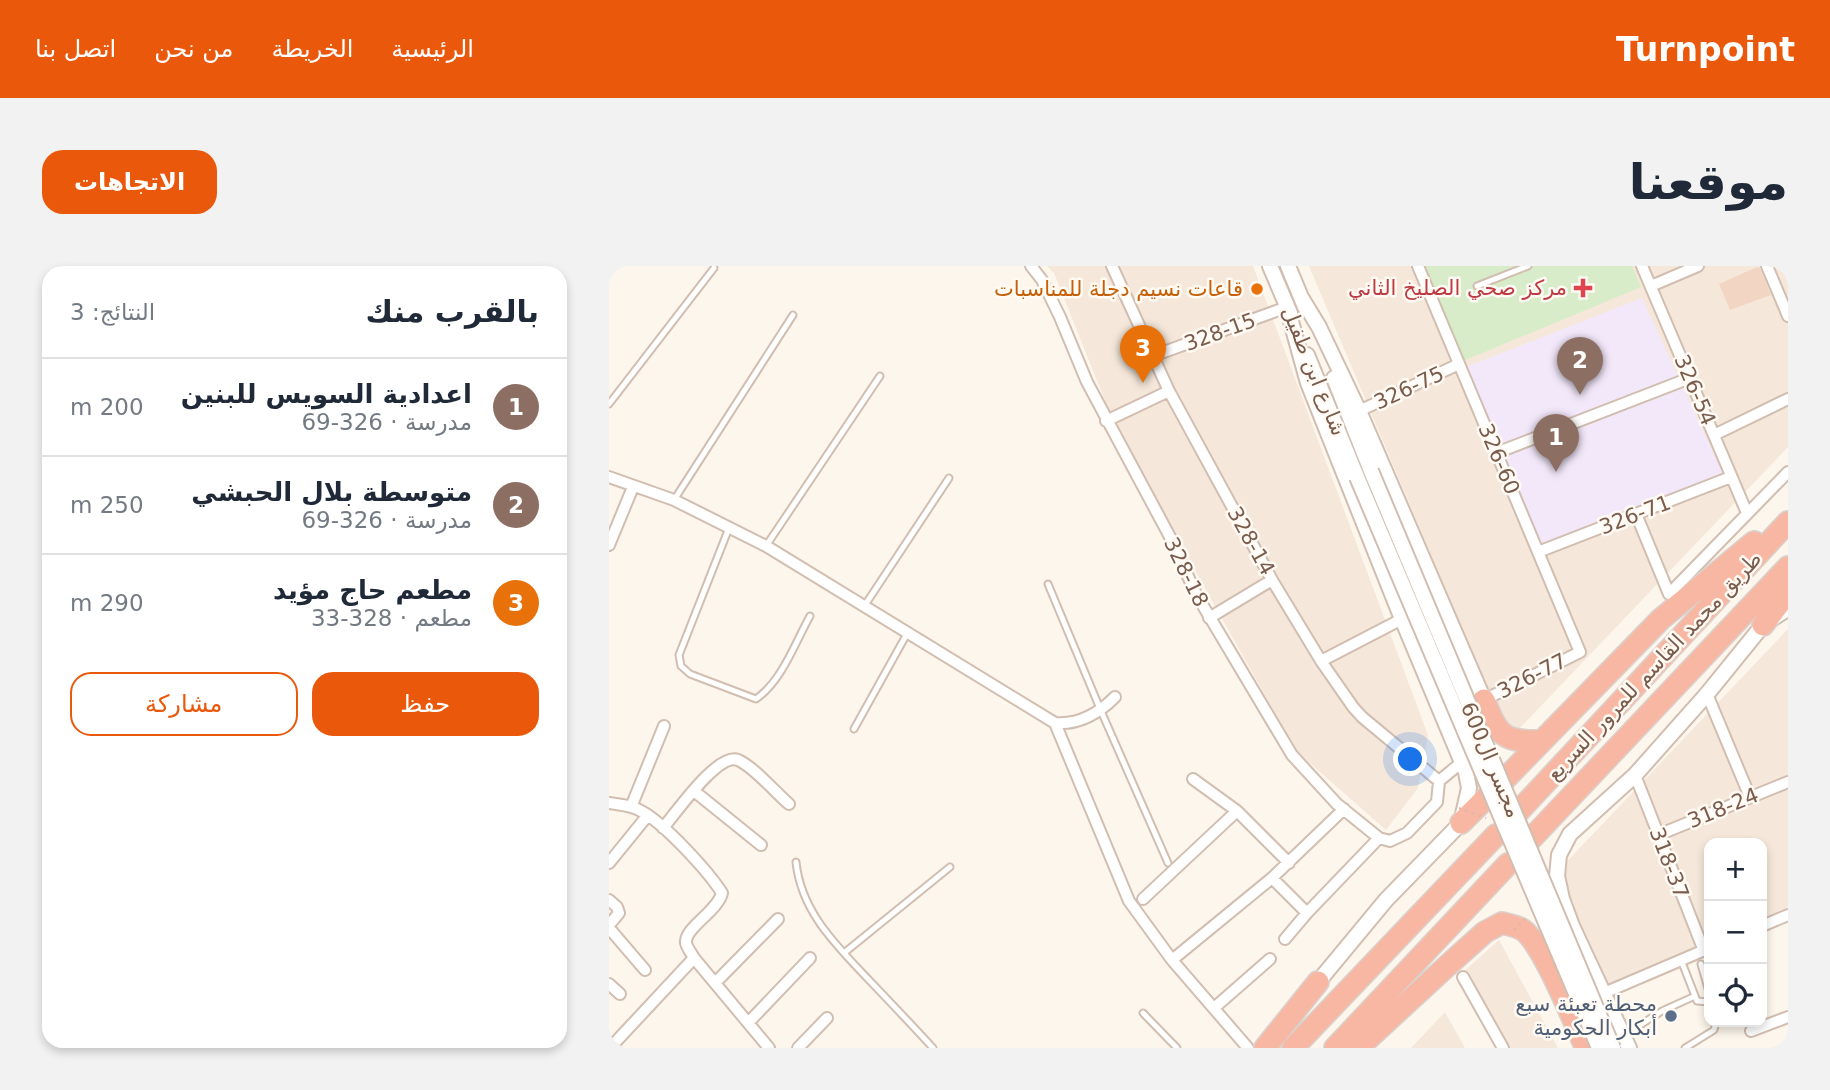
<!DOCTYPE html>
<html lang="ar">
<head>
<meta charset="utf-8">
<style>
  :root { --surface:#fff; --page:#f2f2f3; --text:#1f2937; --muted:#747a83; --line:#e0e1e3; --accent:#ea580c }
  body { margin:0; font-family:"DejaVu Sans",Vazirmatn,sans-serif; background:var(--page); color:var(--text); direction:rtl }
  .controls { position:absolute; right:21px; bottom:21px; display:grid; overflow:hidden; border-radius:14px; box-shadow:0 4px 10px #0003 }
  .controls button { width:63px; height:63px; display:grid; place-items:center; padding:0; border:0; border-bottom:2px solid var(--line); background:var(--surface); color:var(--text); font:35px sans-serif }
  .you { position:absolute; left:802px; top:494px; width:24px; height:24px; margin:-18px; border:5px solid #fff; border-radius:50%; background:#1a73e8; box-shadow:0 0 0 10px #1a73e833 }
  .badge { display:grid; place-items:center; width:46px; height:46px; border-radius:50%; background:var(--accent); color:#fff; font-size:23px; font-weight:700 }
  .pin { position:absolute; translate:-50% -58px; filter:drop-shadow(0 2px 4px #0008) }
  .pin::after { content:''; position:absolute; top:37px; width:24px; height:21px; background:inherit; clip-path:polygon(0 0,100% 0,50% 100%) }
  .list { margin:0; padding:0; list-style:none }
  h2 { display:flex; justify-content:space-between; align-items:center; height:91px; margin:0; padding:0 28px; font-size:30px }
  h2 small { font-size:23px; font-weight:400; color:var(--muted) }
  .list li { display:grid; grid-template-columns:46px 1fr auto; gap:21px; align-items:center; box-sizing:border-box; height:98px; padding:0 28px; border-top:2px solid var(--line) }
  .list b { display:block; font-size:26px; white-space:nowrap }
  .list p { margin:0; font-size:23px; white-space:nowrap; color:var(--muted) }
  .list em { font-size:23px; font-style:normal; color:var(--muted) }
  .actions { display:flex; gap:14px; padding:21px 28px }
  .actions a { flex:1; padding:16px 0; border:2px solid var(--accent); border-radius:21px; text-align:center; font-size:24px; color:var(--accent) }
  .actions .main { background:var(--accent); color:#fff }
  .icon { flex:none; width:38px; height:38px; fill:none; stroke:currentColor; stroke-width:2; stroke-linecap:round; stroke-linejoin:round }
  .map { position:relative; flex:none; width:1179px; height:782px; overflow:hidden; direction:ltr; border-radius:21px }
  header { display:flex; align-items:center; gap:42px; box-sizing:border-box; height:98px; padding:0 35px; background:var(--accent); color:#fff }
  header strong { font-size:33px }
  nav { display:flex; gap:38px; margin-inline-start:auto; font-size:24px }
  .intro { display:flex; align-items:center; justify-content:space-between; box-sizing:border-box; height:168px; padding:0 42px }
  h1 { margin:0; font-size:49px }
  .button { padding:18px 32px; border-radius:21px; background:var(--accent); color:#fff; font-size:24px; font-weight:700 }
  main { display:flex; gap:42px; padding:0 42px }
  aside { flex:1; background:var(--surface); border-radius:21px; box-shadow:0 4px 10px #0003 }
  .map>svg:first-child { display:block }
  .residential { fill:#f5e8da }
  .education { fill:#f3e8fa }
  .green { fill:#d8ecc9 }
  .building { fill:#f3d5c3 }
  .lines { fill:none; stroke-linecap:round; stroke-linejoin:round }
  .service-casing { stroke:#d1beb0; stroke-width:9 }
  .minor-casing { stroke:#d1beb0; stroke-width:14 }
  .tertiary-casing { stroke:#d1beb0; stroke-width:18 }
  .motorway-casing { stroke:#dad1cd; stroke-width:24 }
  .service { stroke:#fff; stroke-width:5 }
  .minor { stroke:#fff; stroke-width:10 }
  .tertiary { stroke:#fff; stroke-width:14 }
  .motorway { stroke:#f7b7a3; stroke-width:21 }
  .tertiary-bridge-casing { stroke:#d1beb0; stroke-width:18; stroke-linecap:butt }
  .path-bridge { stroke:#d9b8a5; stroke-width:2; stroke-dasharray:2 5; stroke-linecap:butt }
  .tertiary-bridge { stroke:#fff; stroke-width:14 }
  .health-dot { fill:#e0444e; stroke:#fffaf3; stroke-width:2.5 }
  .food-dot { fill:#e8710a; stroke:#fffaf3; stroke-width:2.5 }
  .service-dot { fill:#5c6f8a; stroke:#fffaf3; stroke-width:2.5 }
  .labels { text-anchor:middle; stroke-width:5; stroke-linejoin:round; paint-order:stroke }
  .health-label { font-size:21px; fill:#be3a42; stroke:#fffaf3; text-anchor:end }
  .food-label { font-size:21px; fill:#c56008; stroke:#fffaf3; text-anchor:end }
  .street-label { font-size:21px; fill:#7a5c4d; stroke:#fffaf3 }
  .service-label { font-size:21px; fill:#4e5e75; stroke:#fffaf3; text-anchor:end }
</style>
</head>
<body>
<header>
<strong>Turnpoint</strong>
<nav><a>الرئيسية</a><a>الخريطة</a><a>من نحن</a><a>اتصل بنا</a></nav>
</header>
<div class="intro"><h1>موقعنا</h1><a class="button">الاتجاهات</a></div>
<main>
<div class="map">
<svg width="1179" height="782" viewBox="0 0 1179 782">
  <rect width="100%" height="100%" fill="#fdf6ec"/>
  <path class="residential" d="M438,0H644L819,469L809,522L777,564L687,485L508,165L445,7Z
    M700,0H1179V181L908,465L893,457Z
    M1179,363V641L1153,652V577H1100V675L989,724L945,609Z
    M890,674L949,782H892L852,708Z
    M836,746L856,782H802Z"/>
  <path class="education" d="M1033,32L1114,208L930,279L857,101Z"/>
  <path class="green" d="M815,0H1023L1032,21L854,95Z"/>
  <path class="building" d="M1148,1L1151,2L1162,29L1121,44L1110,18Z"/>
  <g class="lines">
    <g class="service-casing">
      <path id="service" d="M868,20L919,0
        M0,138L105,2
        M65,234L184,49
        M120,262L70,389L72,400L81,408L147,433C173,415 186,377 201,350
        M157,280L271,110
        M439,318L492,445L559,597
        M256,339L340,212
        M245,463L299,366
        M187,596C192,646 228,680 260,714C282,737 303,759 324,782
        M235,687L341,601
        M1072,694L1088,735L1100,736
        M1092,698L1100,726
        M534,747L568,782
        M1014,770L1053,745L1086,730
        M1076,782L1105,764L1107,756"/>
    </g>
    <g class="minor-casing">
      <path id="minor" d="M422,0L433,14L451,51L478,116L561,271L587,328L683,489L728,538L770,572L781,575L798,567L828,536L830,515L853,496
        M503,0L560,125L663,314L712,395L744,441L753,451L830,515
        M809,0L971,386L875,434
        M1033,0L1138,247
        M1158,0L1179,50
        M1042,20L1089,0
        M544,90L678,41
        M750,145L850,98
        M497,155L560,125
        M1105,169L1179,133
        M887,187L1081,112
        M0,211L65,234L157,280L446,457C470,459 490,447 506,431
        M1027,248L1060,328L1179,206
        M0,279L24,221
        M929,286L1122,211
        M600,352L663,314
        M1163,355L1179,345
        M712,395L793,353
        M1098,428L1141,531
        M446,457L520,635L563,694L639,782
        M1026,509L1095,685
        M584,513L628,545
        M85,525L152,579
        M0,537C11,539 23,539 32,545C55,557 99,605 113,627C109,645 75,662 77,677C78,682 83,688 85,692L160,782
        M22,541L55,460
        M54,562C67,547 109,486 129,494C145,501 166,526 180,538
        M1049,569L1179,516
        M0,597L39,549
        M663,612L698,647L770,572
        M534,633L628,545L680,597
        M0,634L8,641L10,647L0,659
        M1153,660L1179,649
        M0,662L36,704
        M676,673L698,647
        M563,694L663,612L735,543
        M854,711L894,782
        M106,717L169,653
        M0,718L11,728
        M995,727L1098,683
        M605,742L661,693
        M139,757L201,692
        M1142,765L1179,751
        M1,782L85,692
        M189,782L218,752"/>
    </g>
    <g class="tertiary-casing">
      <path id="tertiary" d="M661,0L681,47
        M679,0L696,41
        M693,33L710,61L750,145L875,434
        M678,41L699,117L793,353L857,506L860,522L852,557L777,634L709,716
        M698,89L748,211
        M725,112L762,205
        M1020,782L963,660L953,633L948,610L950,589L961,568L1026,509L1098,428L1154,359"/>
    </g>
    <g class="motorway-casing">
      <path id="motorway" d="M1154,359L1179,326
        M875,434C890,470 893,476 933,475
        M897,512L1052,353L1145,276
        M910,545L1179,256
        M852,557L877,532
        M922,573L1179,301
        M656,782L709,716
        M684,782L887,569
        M726,782L899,598
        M749,782L838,700L876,666L893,657C900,659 908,660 914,664C934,678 965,757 977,782"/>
    </g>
    <use href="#service" class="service"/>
    <use href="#minor" class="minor"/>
    <use href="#tertiary" class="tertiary"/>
    <use href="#motorway" class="motorway"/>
    <g class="tertiary-bridge-casing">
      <path id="tertiary-bridge" d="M762,205L1004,782
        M748,211L990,782"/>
    </g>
    <path class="path-bridge" d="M850,542L877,552
      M905,664L919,650"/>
    <use href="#tertiary-bridge" class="tertiary-bridge"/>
  </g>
  <path class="health-dot" d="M970.5 11.5h7v7h7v7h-7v7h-7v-7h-7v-7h7z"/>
  <circle class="food-dot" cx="648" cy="23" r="7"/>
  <circle class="service-dot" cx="1062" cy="750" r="7"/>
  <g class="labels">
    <g class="health-label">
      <text x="958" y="29">مركز صحي الصليخ الثاني</text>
    </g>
    <g class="food-label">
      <text x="634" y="30">قاعات نسيم دجلة للمناسبات</text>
    </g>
    <g class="street-label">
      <text transform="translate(611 66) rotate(-20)" y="7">328-15</text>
      <text transform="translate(705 105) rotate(68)" y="7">شارع ابن طفيل</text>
      <text transform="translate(800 122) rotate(-25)" y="7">326-75</text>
      <text transform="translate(1086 124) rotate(67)" y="7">326-54</text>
      <text transform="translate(890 193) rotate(67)" y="7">326-60</text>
      <text transform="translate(1026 249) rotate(-21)" y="7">326-71</text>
      <text transform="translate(642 275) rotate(61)" y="7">328-14</text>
      <text transform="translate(577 306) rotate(64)" y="7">328-18</text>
      <text transform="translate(1045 400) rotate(-47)" y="7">طريق محمد القاسم للمرور السريع</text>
      <text transform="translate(923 410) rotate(-27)" y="7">326-77</text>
      <text transform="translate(882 494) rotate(67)" y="7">مجسر ال600</text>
      <text transform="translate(1114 542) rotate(-22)" y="7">318-24</text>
      <text transform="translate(1060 597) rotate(69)" y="7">318-37</text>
    </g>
    <g class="service-label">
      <text x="1048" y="745">محطة تعبئة سبع<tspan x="1048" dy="24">أبكار الحكومية</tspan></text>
    </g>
  </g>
</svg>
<div class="controls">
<button>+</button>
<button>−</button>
<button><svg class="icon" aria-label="locate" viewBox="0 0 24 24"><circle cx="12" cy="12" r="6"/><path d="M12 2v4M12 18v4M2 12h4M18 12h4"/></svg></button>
</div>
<div class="you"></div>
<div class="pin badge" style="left:947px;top:206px;background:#8d6e63">1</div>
<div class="pin badge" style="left:971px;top:129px;background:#8d6e63">2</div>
<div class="pin badge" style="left:534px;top:117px;background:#e8710a">3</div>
</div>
<aside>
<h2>بالقرب منك<small>النتائج: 3</small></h2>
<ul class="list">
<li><span class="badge" style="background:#8d6e63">1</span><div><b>اعدادية السويس للبنين</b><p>مدرسة · 326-69</p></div><em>200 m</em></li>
<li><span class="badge" style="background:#8d6e63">2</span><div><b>متوسطة بلال الحبشي</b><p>مدرسة · 326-69</p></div><em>250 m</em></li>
<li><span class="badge" style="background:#e8710a">3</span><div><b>مطعم حاج مؤيد</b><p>مطعم · 328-33</p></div><em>290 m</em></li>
</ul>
<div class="actions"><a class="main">حفظ</a><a>مشاركة</a></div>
</aside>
</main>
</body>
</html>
